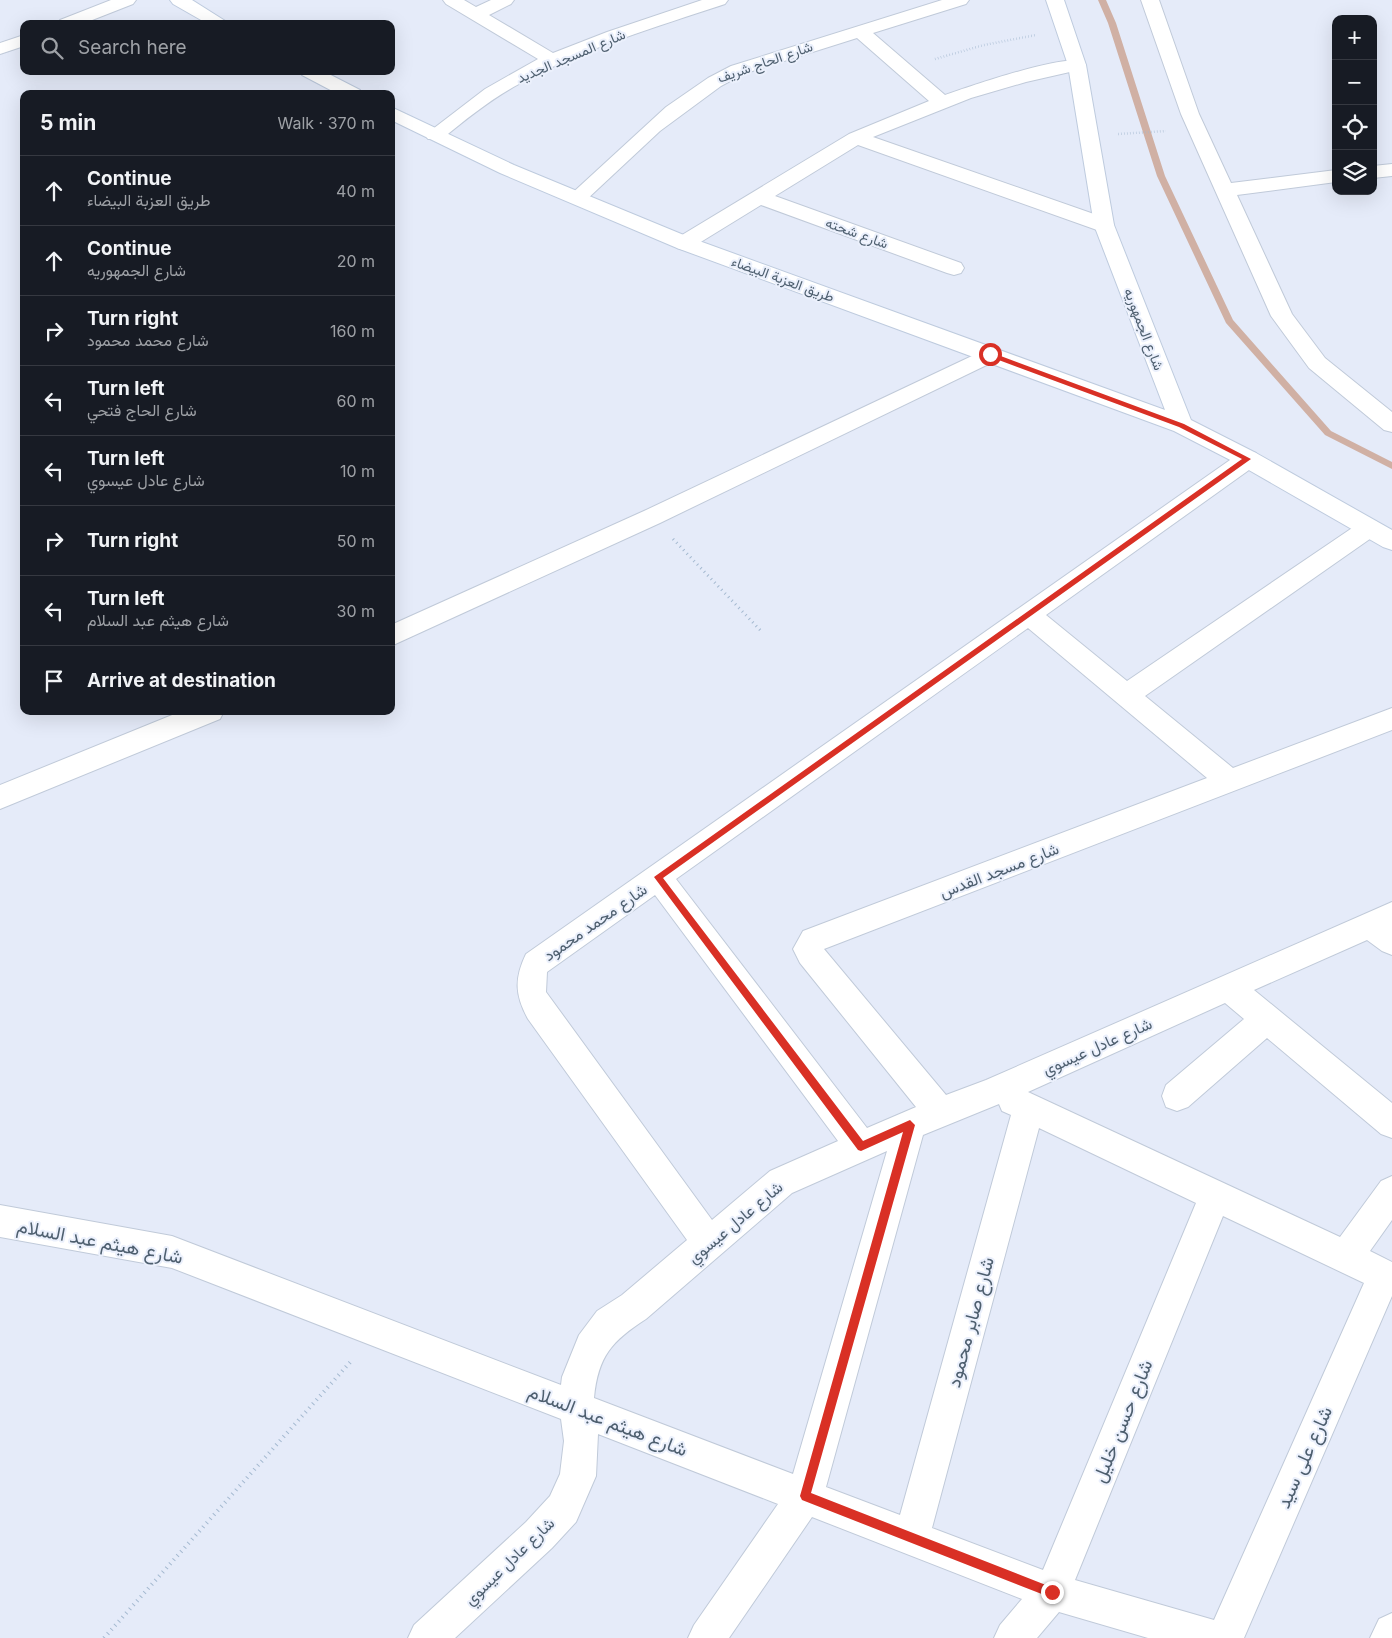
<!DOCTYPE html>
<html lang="en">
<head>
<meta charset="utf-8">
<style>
  :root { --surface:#171b24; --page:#242831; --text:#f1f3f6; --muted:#9ea1a6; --line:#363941 }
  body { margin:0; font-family:Inter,Vazirmatn,sans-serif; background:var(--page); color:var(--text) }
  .controls { position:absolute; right:15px; top:15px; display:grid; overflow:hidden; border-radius:10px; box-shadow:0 5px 20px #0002 }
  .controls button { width:45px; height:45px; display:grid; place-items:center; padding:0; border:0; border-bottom:1px solid var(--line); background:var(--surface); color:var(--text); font:25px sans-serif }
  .stop { position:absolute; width:15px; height:15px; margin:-11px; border:4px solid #d93025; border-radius:50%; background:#fff }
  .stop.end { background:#d93025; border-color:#fff; box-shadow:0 1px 5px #0008 }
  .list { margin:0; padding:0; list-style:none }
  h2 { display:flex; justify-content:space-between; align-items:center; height:65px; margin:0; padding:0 20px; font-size:21px }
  h2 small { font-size:16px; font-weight:400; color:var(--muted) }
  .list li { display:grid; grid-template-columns:32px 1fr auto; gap:15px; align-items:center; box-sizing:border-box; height:70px; padding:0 20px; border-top:1px solid var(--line) }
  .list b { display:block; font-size:19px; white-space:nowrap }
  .list p { margin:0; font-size:16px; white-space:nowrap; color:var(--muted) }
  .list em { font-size:16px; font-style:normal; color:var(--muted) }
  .icon { flex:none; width:28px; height:28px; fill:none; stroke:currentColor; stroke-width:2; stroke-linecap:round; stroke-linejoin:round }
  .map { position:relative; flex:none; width:1392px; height:1638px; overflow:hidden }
  .search { position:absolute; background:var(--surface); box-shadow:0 5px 20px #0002; left:20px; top:20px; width:375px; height:55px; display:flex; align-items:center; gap:12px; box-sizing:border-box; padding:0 18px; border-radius:10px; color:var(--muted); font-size:19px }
  .panel { position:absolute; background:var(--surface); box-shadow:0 5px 20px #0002; left:20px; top:90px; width:375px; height:625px; border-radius:10px }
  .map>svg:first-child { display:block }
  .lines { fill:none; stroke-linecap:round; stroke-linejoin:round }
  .stream { fill:#d0b0a4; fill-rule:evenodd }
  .street-casing { stroke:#c0cad9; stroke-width:2 }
  .secondary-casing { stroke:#becbde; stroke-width:2 }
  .path-far2 { stroke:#a4b9d0; stroke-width:2.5; stroke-dasharray:0.5 2.5; stroke-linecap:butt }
  .path-far1 { stroke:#a4b9d0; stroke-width:3; stroke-dasharray:1 4; stroke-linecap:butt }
  .path { stroke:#a4b9d0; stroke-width:4; stroke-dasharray:1 4.5; stroke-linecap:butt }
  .street { fill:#fff; fill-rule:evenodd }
  .secondary { fill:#fff; fill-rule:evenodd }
  .route { fill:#d93025 }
  .labels { text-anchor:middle; stroke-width:4; stroke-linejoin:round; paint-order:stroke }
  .far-street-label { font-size:14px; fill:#4e5f6f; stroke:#ebf0fc }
  .street-label { font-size:16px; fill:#4e5f6f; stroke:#ebf0fc }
  .near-street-label { font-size:19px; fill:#4e5f6f; stroke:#ebf0fc }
</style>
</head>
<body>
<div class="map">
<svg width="1392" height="1638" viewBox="0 0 1392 1638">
  <rect width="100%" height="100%" fill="#e5ebf9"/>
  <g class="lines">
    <path class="stream" d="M1098,0H1106L1116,23L1165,176L1233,320L1331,431L1392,462V469L1325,435L1226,323L1157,176L1108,23Z"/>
    <g class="street-casing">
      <path id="street" d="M111,0H136L133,4L82,24H57L60,20Z
        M443,0H464L476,7L491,0H514L511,4L489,15L553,53L607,32L702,0H728L725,4C656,27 584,48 519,84C491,99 466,119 442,139H428L425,135L485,89L538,59L446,4Z
        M942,0H969L966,4L873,33L945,95C971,86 1060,55 1083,61L1086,65L1083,69L1026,82L971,98L873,137L1111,220L1114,225L1111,230L1104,231L1097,230L858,145L775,196L961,263L964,268L961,273L954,275L947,273L761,205L691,248L684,250L677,248L674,243L677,238L849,134L929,101L857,38L743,74L721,86L660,131L585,201L578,203L571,201L568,197L666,107L708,78L731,66Z
        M1141,0H1159L1199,114L1231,183L1336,170V182L1237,195L1292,314L1325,358L1392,412V432L1384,430L1309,368L1271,316L1181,114Z
        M24,35V46L0,54V43Z
        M1392,164V176L1373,178V166Z
        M991,347L999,349L1002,354L999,359L660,523L391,646V625L644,511Z
        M1248,451L1256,453L1260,459L1256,465L1046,615L1127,681L1361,522L1369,519L1377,522L1381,528L1377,534L1145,696L1233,768L1392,708V730L824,949L946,1095L986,1080L1392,902V955L1382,951L1367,940L1254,990L1392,1103V1138L1381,1134L1267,1038L1188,1107L1177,1111L1166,1107L1162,1096L1166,1085L1244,1019L1225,1003L1028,1092L1340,1237L1381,1181L1392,1176V1220L1370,1251L1392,1262V1296L1244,1638H1148L1059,1612L1037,1638H994L1000,1625L1022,1599L812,1517L729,1638H688L694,1625L778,1504L598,1434L596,1476L576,1522L552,1548L455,1638H408L414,1625L526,1522L550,1496L560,1474L564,1441L561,1419L172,1268L0,1237V1205L172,1236L561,1385L562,1377L579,1335L597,1311L622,1295L687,1240L528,1019C515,995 514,979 526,954L1240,453ZM1028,628L1207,778L803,931L793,949L800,963L916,1107L867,1128L676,879ZM655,895L838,1141L770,1171L712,1220L546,992L547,972ZM999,1104L1002,1111L1011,1115L900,1515L826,1487L923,1135ZM1039,1128L1196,1203L1043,1570L932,1528ZM887,1151L793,1474L594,1398C598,1356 612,1341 646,1319L792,1193ZM1223,1216L1364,1283L1214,1620L1075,1580Z
        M182,711H224L220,719L0,809V785Z
        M1392,1613V1638H1370L1379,1619Z"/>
    </g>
    <g class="secondary-casing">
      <path id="secondary" d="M170,0H192L230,24H208L173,4Z
        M1046,0H1064L1086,65L1114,225L1191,420L1256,453L1392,530V550L1383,547L1240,465L1174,431L677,248L500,173L391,120V107L514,165L691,238L1165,410L1094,225L1068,65Z
        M299,71H323L360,90L362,94H338L302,75Z"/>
    </g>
    <path class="path-far2" d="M935,59L984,45L1036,35
      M1118,134L1166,131"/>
    <path class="path-far1" d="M673,539L762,632"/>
    <path class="path" d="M104,1638L353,1359"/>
    <use href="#street" class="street"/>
    <use href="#secondary" class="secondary"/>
  </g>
  <path class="route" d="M990,352L1184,424L1251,459L663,878L863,1141L910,1120L915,1125L811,1493L1056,1589V1596L1052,1598L802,1500L800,1496L903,1132L861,1151L858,1150L654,877L1242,459L1179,427L988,356Z"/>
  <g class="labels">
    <g class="far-street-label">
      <text transform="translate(571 56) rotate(-23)" y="5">شارع المسجد الجديد</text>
      <text transform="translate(765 62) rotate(-19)" y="5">شارع الحاج شريف</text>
      <text transform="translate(857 233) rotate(20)" y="5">شارع شحته</text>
      <text transform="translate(783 279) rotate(20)" y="5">طريق العزبة البيضاء</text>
      <text transform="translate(1144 329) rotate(69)" y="5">شارع الجمهوريه</text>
    </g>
    <g class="street-label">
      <text transform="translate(999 870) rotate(-21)" y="6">شارع مسجد القدس</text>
      <text transform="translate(595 922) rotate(-35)" y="6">شارع محمد محمود</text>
      <text transform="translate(1097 1046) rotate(-24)" y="6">شارع عادل عيسوي</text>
      <text transform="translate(735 1222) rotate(-40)" y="6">شارع عادل عيسوي</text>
      <text transform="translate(509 1561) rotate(-44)" y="6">شارع عادل عيسوي</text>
    </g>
    <g class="near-street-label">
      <text transform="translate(100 1241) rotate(11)" y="7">شارع هيثم عبد السلام</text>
      <text transform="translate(970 1322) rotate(-75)" y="7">شارع صابر محمود</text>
      <text transform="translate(608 1420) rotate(21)" y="7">شارع هيثم عبد السلام</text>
      <text transform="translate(1122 1421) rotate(-68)" y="7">شارع حسن خليل</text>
      <text transform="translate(1304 1457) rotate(-66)" y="7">شارع على سيد</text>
    </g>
  </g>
</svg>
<div class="controls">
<button>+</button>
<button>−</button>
<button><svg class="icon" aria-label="locate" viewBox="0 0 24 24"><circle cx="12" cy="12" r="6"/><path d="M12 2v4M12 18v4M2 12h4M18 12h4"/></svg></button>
<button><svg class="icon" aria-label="layers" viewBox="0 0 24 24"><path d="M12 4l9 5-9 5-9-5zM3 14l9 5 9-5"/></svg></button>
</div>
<div class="stop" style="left:990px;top:354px"></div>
<div class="stop end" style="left:1052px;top:1592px"></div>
<div class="search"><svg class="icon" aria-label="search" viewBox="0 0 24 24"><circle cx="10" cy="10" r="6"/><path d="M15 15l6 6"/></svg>Search here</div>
<section class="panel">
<h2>5 min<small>Walk · 370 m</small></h2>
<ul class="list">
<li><svg class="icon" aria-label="ahead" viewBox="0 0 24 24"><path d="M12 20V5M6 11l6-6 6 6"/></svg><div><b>Continue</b><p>طريق العزبة البيضاء</p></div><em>40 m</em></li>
<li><svg class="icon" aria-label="ahead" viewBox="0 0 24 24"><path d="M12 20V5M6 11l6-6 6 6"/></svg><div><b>Continue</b><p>شارع الجمهوريه</p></div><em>20 m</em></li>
<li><svg class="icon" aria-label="right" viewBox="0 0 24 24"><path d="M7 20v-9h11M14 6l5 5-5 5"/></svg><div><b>Turn right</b><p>شارع محمد محمود</p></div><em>160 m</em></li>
<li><svg class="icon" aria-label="left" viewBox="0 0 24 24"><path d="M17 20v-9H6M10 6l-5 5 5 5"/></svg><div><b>Turn left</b><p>شارع الحاج فتحي</p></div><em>60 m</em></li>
<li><svg class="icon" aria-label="left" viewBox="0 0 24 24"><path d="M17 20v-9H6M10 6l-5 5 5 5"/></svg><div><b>Turn left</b><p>شارع عادل عيسوي</p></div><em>10 m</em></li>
<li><svg class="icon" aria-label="right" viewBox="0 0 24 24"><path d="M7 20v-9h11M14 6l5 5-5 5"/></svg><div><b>Turn right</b></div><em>50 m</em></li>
<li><svg class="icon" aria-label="left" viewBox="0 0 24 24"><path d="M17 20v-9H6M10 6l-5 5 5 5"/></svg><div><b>Turn left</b><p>شارع هيثم عبد السلام</p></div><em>30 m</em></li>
<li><svg class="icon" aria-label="arrive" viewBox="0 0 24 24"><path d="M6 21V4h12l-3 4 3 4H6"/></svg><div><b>Arrive at destination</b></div></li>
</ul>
</section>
</div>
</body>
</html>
